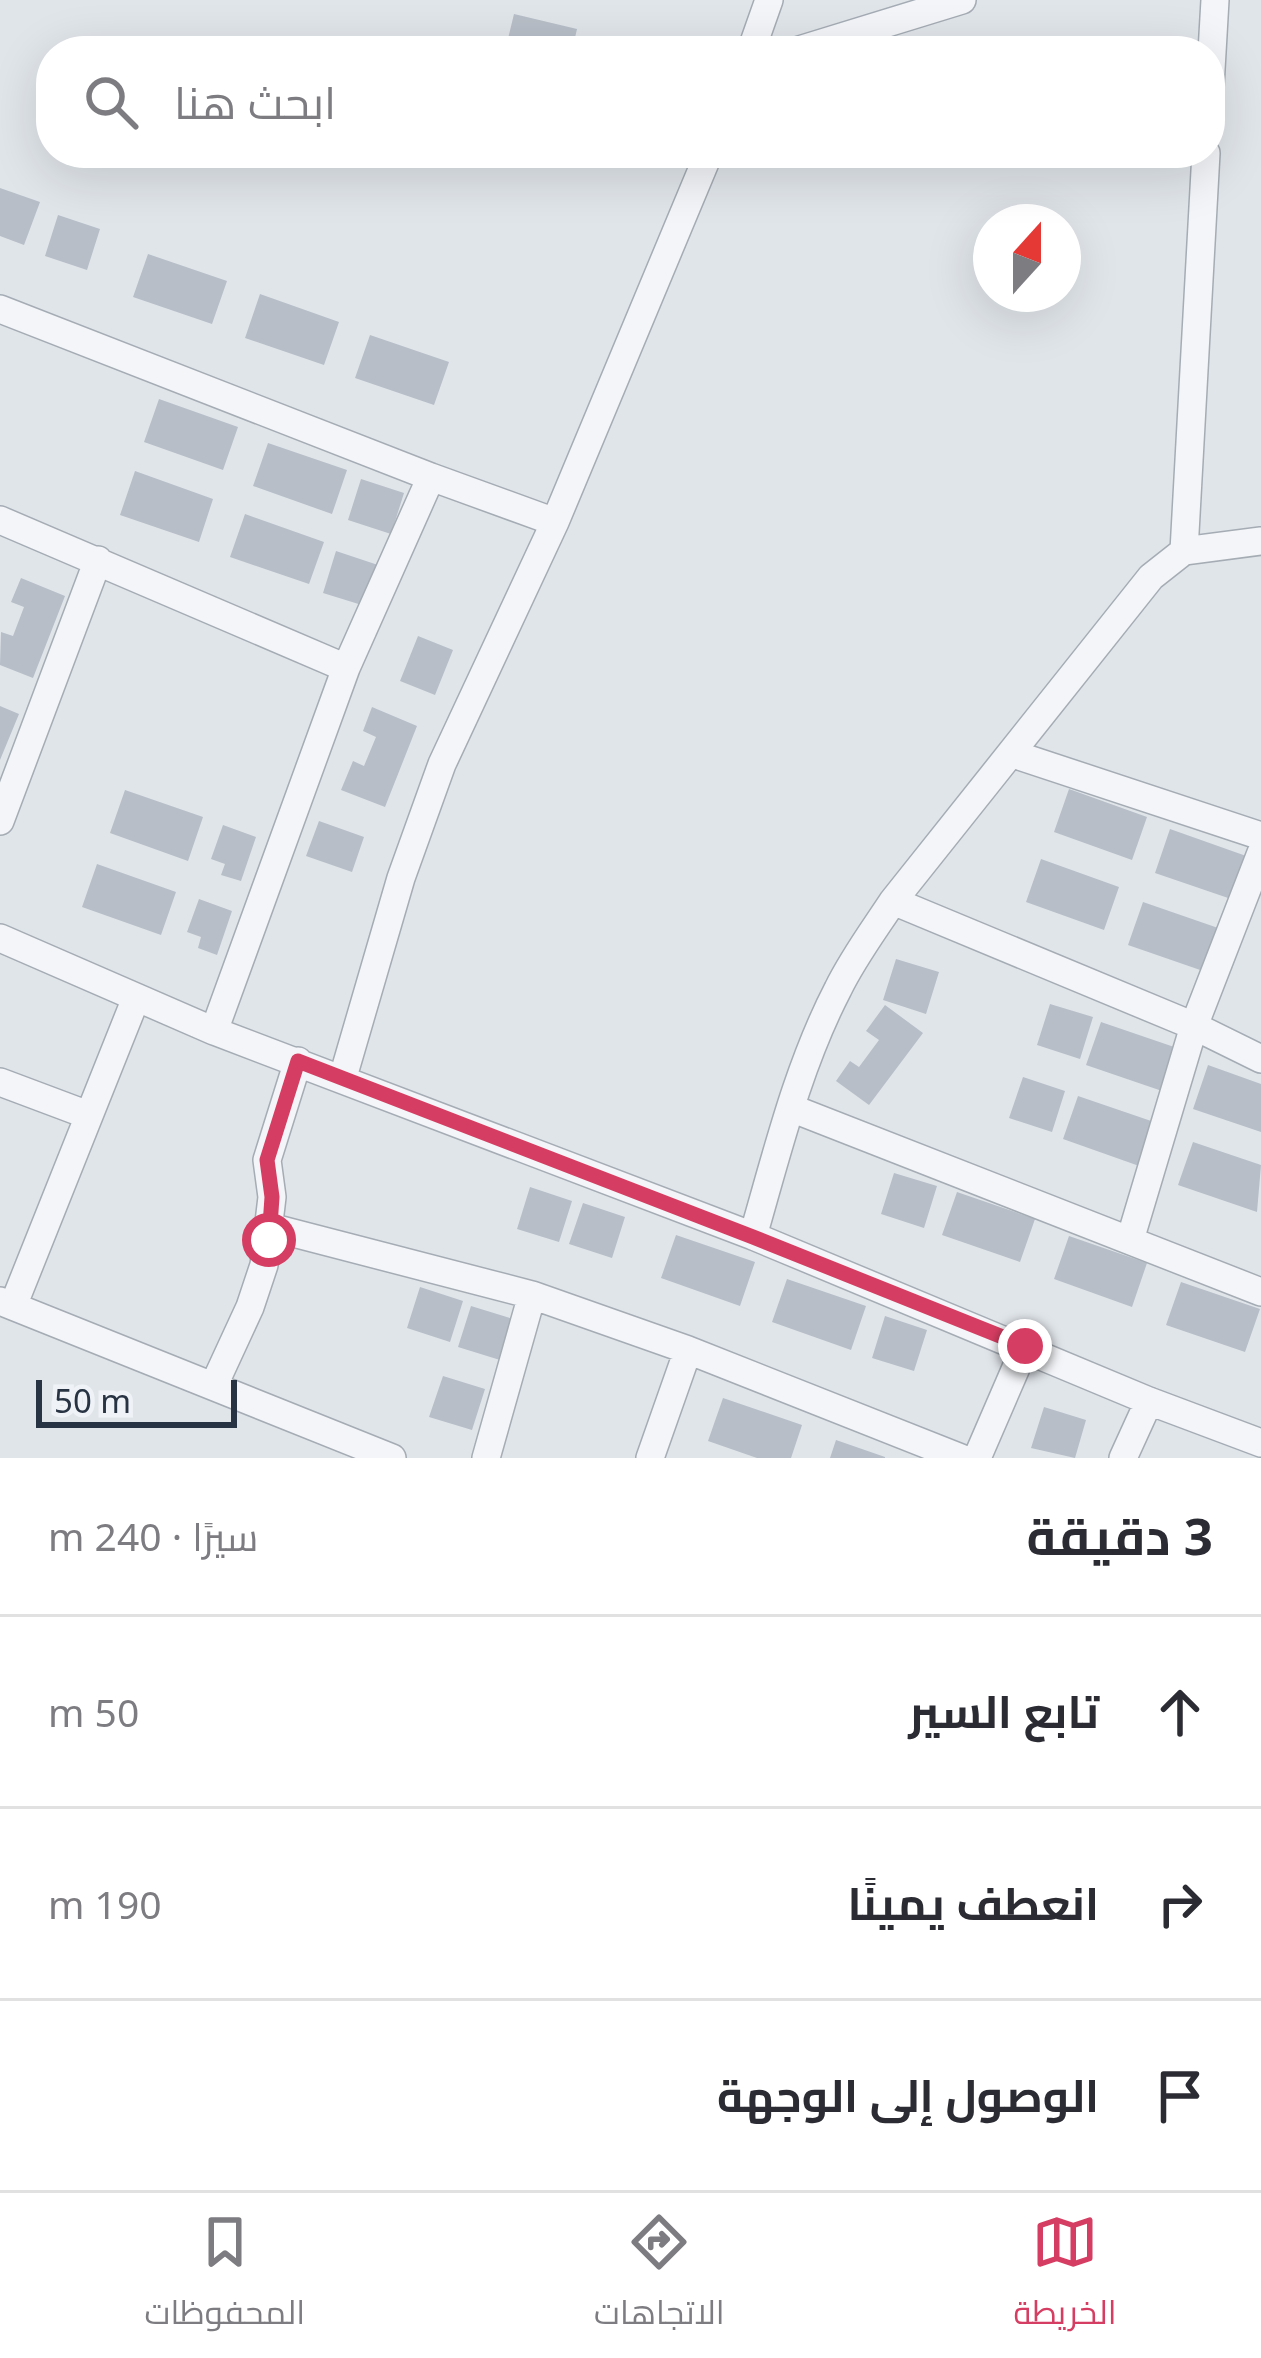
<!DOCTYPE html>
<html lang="ar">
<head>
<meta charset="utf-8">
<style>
  :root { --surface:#fff; --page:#f7f7f7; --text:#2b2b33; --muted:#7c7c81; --line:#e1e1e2; --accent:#d63d62 }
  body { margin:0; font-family:"Noto Sans",Cairo,sans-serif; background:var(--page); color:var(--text); direction:rtl }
  .compass { position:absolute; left:973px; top:204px; width:108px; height:108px; border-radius:50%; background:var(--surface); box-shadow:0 12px 48px #0002; rotate:21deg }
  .scale { position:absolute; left:36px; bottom:30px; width:201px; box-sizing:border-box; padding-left:12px; border:6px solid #273342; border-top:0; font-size:33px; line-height:42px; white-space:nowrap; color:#273342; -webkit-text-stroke:9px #eff3f7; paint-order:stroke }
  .stop { position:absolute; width:36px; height:36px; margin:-27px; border:9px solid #d63d62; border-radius:50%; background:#fff }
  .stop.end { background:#d63d62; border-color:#fff; box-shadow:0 3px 12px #0008 }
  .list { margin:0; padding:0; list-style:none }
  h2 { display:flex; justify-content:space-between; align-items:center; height:156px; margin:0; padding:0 48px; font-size:51px }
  h2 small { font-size:39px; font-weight:400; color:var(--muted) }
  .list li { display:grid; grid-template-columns:78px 1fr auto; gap:36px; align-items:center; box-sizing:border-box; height:192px; padding:0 48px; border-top:3px solid var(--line) }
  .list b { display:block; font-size:45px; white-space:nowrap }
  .list em { font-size:39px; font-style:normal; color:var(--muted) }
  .icon { flex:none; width:66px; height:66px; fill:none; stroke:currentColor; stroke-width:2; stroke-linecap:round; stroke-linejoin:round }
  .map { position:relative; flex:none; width:1261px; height:1458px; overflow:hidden; direction:ltr }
  .search { position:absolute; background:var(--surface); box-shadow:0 12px 48px #0002; left:36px; right:36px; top:36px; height:132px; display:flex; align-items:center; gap:30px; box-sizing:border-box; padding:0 42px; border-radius:48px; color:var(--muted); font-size:45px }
  .sheet { height:732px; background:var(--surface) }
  nav { display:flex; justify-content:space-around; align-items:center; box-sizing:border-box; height:168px; border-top:3px solid var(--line); background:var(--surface); font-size:33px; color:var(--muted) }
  nav a { display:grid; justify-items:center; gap:6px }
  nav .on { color:var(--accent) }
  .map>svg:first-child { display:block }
  .building { fill:#b7bec7 }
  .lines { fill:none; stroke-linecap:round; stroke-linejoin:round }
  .street-casing { stroke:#a5acb4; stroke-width:30 }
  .street { stroke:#f3f5f8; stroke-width:27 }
  .route { stroke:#d63d62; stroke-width:15 }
</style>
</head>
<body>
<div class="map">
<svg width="1261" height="1458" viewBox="0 0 1261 1458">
  <rect width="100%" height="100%" fill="#e0e5ea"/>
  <path class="building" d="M514,14L577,29L572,51H505Z
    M0,188L40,202L24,245L0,236Z
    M58,215L100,229L87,270L45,256Z
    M148,254L227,281L212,324L133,297Z
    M260,294L339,322L324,365L245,338Z
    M370,335L449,362L434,405L355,378Z
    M159,399L238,427L223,470L144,442Z
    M268,443L347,470L332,514L253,486Z
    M135,471L213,499L199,542L120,515Z
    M361,479L404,493L391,534L348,520Z
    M245,514L324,542L309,584L230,557Z
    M336,551L378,565L365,606L323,593Z
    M21,578L65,596L33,678L0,665L1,632L13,636L24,607L11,602Z
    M418,636L453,650L435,695L400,681Z
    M0,706L19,714L0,760Z
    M372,707L417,726L385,807L341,790L353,761L364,766L376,737L363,731Z
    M1069,789L1147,817L1132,860L1054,832Z
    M125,790L203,817L188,861L110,833Z
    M319,821L364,837L352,872L306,856Z
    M223,825L256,837L241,881L221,875L225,864L211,859Z
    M1170,829L1249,857L1234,900L1155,873Z
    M1041,859L1119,887L1104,930L1026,902Z
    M97,864L176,892L161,935L82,907Z
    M199,899L232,911L217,955L198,948L201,937L187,932Z
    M1143,902L1221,929L1206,972L1128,945Z
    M896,959L939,972L926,1014L883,1000Z
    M1050,1004L1093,1017L1080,1059L1037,1045Z
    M885,1005L923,1033L869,1105L836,1081L850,1061L859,1067L879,1040L866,1031Z
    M1101,1022L1180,1049L1165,1092L1086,1065Z
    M1208,1065L1261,1084V1132L1193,1109Z
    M1023,1077L1065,1091L1052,1132L1009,1118Z
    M1078,1096L1157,1123L1142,1167L1063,1139Z
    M1193,1142L1261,1165L1257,1212L1178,1185Z
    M894,1173L937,1186L924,1228L881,1214Z
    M530,1187L572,1201L559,1242L517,1229Z
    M957,1192L1035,1219L1020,1262L942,1235Z
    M583,1203L625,1217L612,1258L569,1244Z
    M676,1235L755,1262L740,1306L661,1278Z
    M1069,1236L1147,1263L1132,1307L1054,1279Z
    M787,1279L866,1306L851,1350L772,1322Z
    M1181,1282L1260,1309L1245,1352L1166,1325Z
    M420,1287L463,1301L450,1342L407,1328Z
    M471,1306L513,1319L500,1360L458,1347Z
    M885,1316L927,1330L914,1371L872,1358Z
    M443,1376L485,1389L472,1430L429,1417Z
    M723,1398L802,1425L791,1458H757L708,1441Z
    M1044,1407L1086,1420L1075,1458L1031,1448Z
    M836,1440L885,1457V1458H830Z"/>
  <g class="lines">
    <g class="street-casing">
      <path id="street" d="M751,51L769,0
        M796,51L962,0
        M1210,87L1215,0
        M0,309L431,477L555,522
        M0,520L346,668
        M1184,551L1206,153
        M1013,754L1261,836
        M0,821L98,560
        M893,901L1194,1026L1261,1059
        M0,938L214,1031L753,1236L1149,1401L1261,1443
        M214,1031L346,668L431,477
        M343,1077L401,878L442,764L555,522L709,153
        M0,1082L88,1115
        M791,1108L1261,1292
        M270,1227L532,1295L688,1350L961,1458
        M753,1236C777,1153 798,1066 838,989C853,958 874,930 893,901L1151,577L1184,551L1261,541
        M1130,1240L1194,1026L1261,853
        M0,1301L392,1458
        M13,1306L136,998
        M214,1385L250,1307L264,1265L272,1197L267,1160L298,1061
        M486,1458L532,1295
        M650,1458L688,1350
        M977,1458L1025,1347
        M1123,1458L1149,1401"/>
    </g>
    <use href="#street" class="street"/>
  </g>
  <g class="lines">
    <path class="route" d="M269,1240L272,1197L267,1160L298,1061L753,1237L1025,1346"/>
  </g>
</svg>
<svg class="compass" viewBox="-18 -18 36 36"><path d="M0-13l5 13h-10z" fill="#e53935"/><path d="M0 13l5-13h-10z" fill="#7c7c81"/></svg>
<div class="scale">50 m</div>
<div class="stop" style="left:269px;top:1240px"></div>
<div class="stop end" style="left:1025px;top:1346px"></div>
<div class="search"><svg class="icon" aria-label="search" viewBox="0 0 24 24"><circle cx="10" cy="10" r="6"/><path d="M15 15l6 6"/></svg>ابحث هنا</div>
</div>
<section class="sheet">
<h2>3 دقيقة<small>سيرًا · 240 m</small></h2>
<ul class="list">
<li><svg class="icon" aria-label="ahead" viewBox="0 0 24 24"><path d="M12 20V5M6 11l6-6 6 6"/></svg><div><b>تابع السير</b></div><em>50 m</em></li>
<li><svg class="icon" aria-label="right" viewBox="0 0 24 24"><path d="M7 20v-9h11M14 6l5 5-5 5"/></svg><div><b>انعطف يمينًا</b></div><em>190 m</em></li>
<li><svg class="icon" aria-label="arrive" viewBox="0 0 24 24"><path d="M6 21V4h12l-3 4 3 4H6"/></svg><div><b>الوصول إلى الوجهة</b></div></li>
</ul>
</section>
<nav>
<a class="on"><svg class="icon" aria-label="map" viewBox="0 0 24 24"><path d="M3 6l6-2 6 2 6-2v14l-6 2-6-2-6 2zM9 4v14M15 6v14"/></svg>الخريطة</a>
<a><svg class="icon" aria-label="directions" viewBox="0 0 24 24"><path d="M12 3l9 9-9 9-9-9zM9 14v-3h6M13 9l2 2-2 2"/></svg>الاتجاهات</a>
<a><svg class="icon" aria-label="saved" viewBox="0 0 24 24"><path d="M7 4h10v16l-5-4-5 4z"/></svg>المحفوظات</a>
</nav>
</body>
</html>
